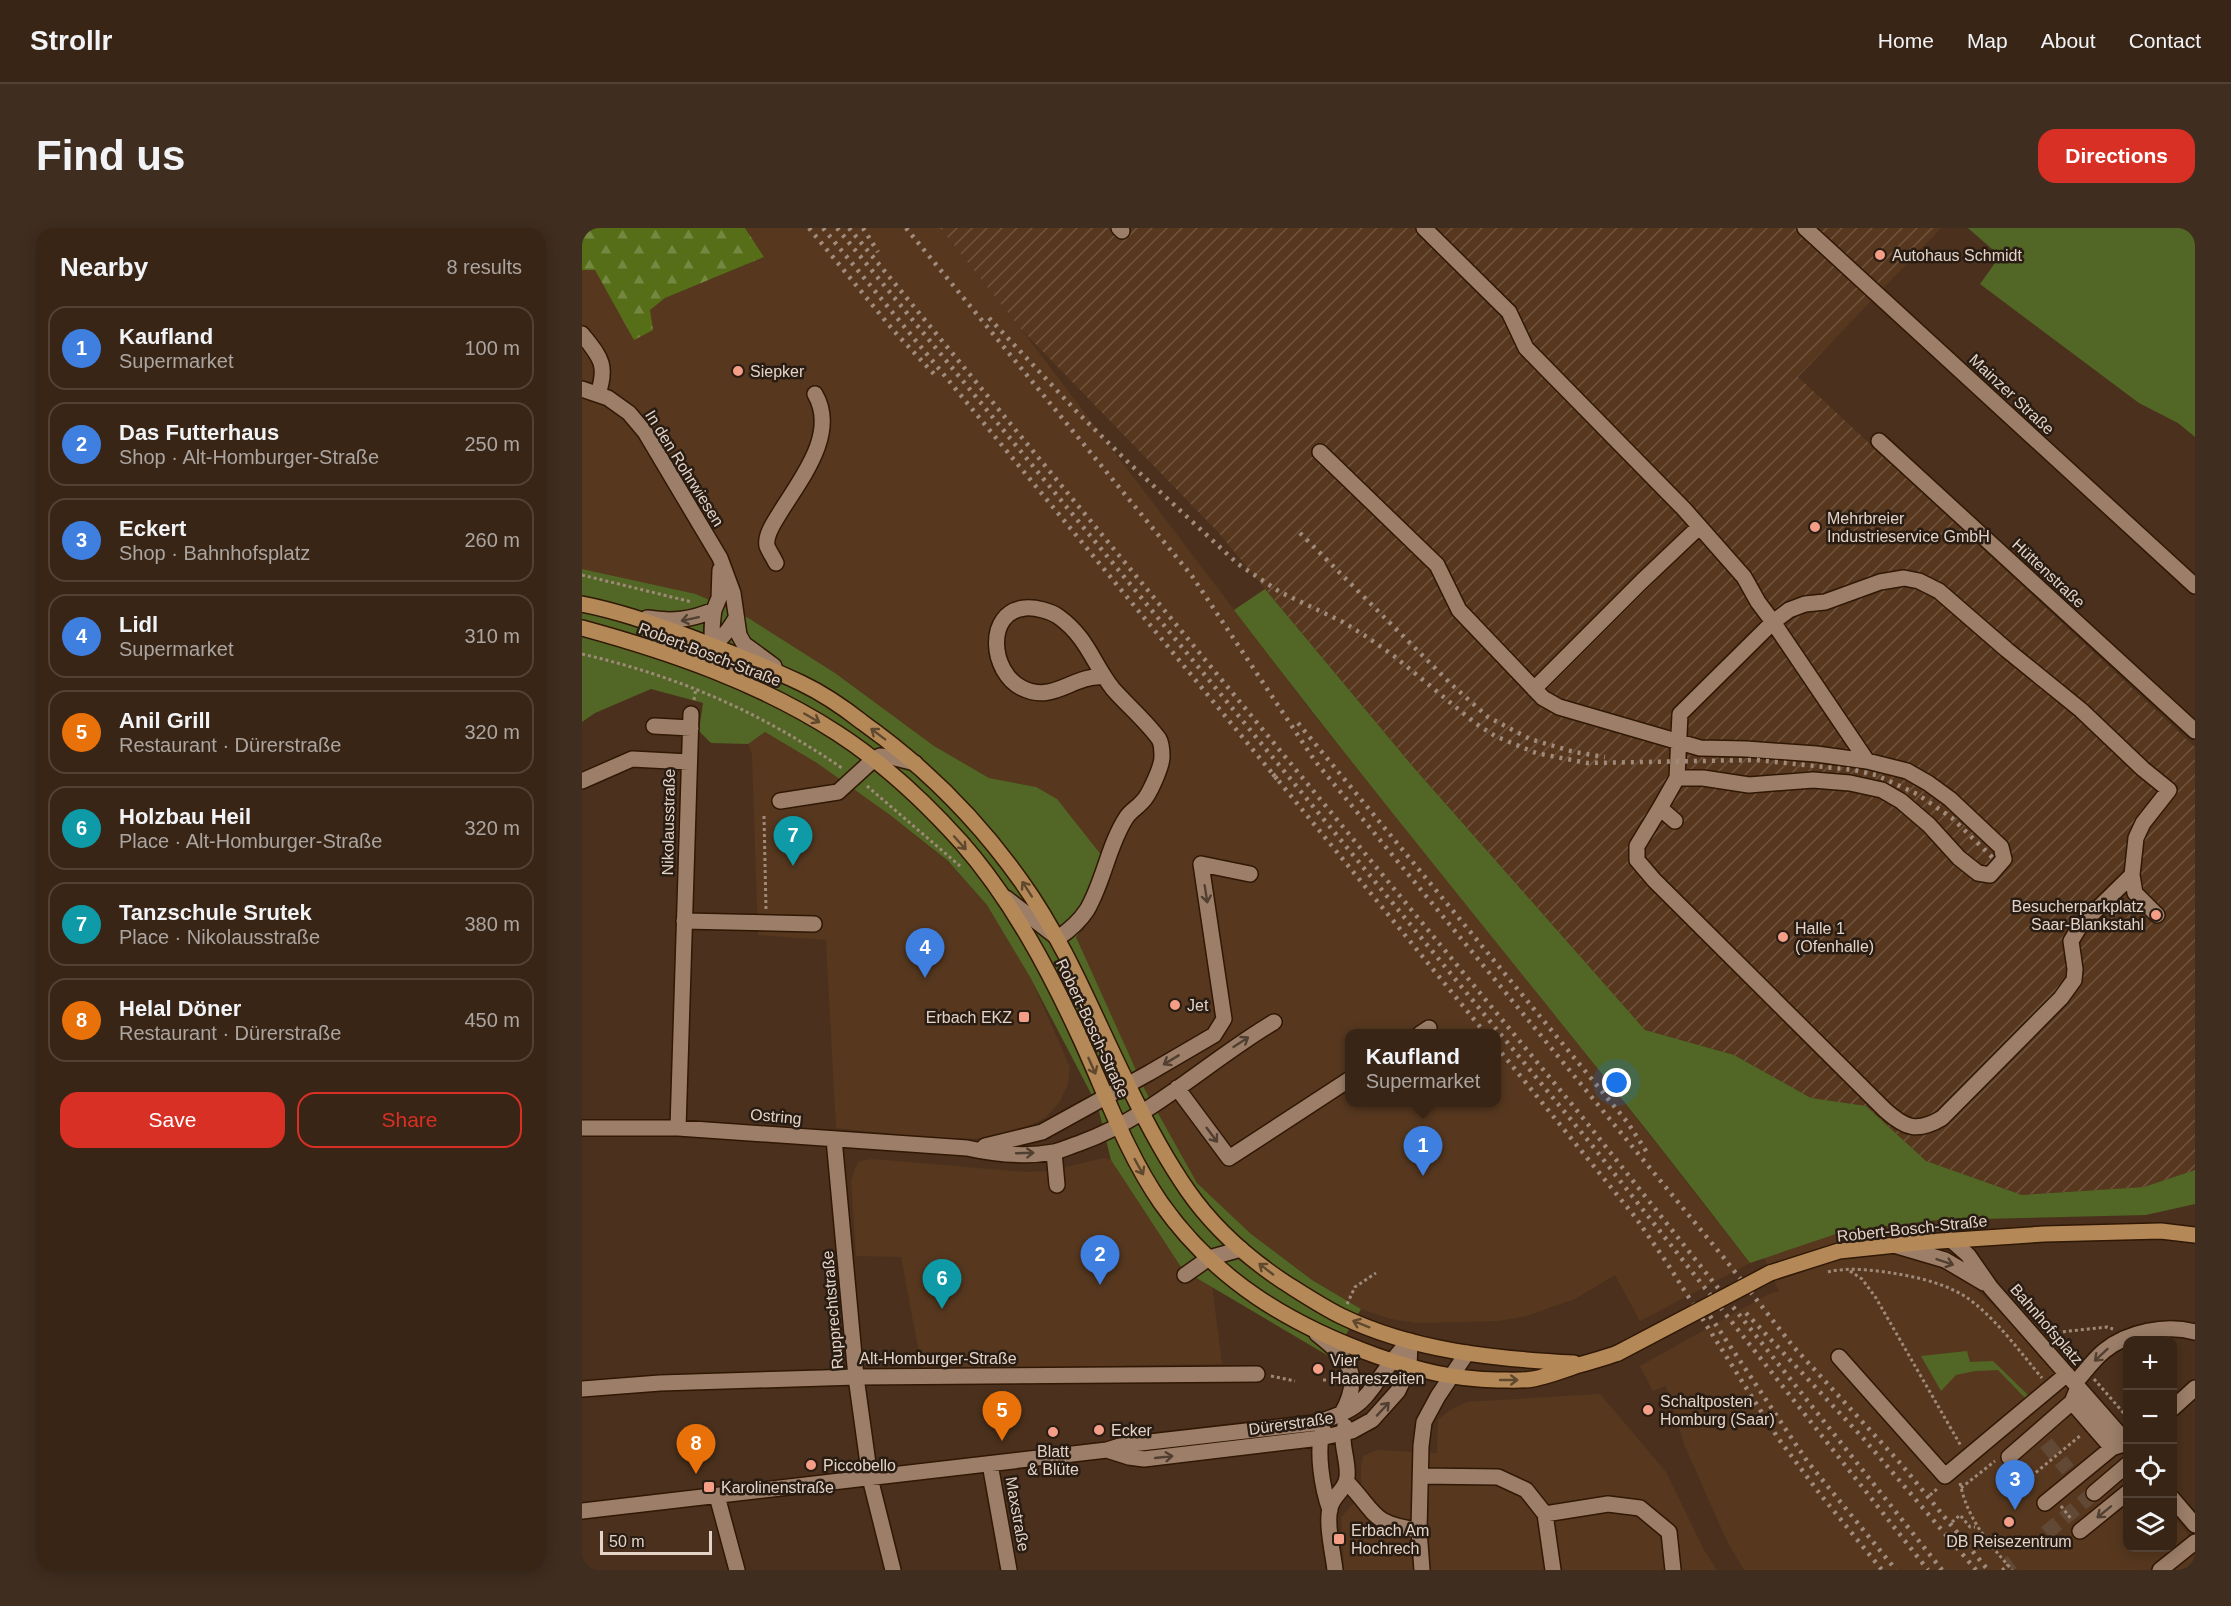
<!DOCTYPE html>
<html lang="en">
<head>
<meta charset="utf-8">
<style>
  :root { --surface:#382516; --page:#3f2d1f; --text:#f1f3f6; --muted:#aba5a1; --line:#524235; --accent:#d93025 }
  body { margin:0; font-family:Helvetica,sans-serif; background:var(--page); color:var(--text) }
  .controls { position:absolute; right:18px; bottom:18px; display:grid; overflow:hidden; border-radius:12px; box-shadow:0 3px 15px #0003 }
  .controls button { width:54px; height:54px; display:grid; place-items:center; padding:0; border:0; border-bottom:2px solid var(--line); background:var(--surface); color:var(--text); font:30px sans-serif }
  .scale { position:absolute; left:18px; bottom:15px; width:112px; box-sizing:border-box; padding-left:6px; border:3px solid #e4d3c7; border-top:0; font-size:16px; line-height:21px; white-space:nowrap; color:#e4d3c7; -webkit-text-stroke:4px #281c13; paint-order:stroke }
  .you { position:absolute; left:1035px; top:855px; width:21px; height:21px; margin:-15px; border:4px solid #fff; border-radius:50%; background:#1a73e8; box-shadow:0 0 0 9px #1a73e833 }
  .badge { display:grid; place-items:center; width:39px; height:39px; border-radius:50%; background:var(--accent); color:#fff; font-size:20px; font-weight:700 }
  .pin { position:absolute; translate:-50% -50px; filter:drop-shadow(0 2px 3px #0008) }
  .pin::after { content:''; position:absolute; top:32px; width:21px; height:18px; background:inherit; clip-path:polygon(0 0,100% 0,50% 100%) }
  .popup { position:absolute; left:763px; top:801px; width:156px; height:78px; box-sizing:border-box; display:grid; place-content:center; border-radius:12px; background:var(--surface); filter:drop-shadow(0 2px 4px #0005); font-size:20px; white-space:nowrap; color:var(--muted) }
  .popup b { font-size:22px; color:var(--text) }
  .popup::after { content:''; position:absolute; left:50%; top:100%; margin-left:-12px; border:12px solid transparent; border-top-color:var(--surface) }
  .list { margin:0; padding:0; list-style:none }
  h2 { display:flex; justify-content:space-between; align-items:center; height:78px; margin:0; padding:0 24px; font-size:26px }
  h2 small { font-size:20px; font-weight:400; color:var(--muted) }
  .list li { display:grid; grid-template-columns:39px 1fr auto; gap:18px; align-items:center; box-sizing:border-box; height:84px; margin:0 12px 12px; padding:0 12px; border:2px solid var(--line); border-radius:18px }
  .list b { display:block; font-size:22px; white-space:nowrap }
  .list p { margin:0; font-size:20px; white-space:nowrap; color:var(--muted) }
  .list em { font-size:20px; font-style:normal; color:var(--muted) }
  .actions { display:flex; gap:12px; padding:18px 24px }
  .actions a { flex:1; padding:14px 0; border:2px solid var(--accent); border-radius:18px; text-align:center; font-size:21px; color:var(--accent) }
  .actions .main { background:var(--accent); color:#fff }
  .icon { flex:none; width:33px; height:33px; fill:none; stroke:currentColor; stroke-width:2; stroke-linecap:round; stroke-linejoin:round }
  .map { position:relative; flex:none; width:1613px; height:1342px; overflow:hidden; border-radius:18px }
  header { display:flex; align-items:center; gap:36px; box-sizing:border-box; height:84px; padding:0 30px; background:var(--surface); border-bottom:2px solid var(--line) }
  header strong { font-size:28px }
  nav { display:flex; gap:33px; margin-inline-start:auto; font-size:21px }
  .intro { display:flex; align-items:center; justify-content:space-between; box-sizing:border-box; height:144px; padding:0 36px }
  h1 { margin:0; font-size:42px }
  .button { padding:15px 27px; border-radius:18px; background:var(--accent); color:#fff; font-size:21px; font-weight:700 }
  main { display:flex; gap:36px; padding:0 36px }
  aside { flex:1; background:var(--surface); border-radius:18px; box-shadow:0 3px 15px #0003 }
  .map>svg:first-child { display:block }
  .built { fill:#57381f; fill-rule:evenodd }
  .industrial { fill:url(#industrial-furrows) }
  .grass { fill:#526725 }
  .forest { fill:url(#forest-firs) }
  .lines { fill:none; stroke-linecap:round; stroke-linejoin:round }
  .minor-tunnel { stroke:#624936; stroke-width:15; stroke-dasharray:15 8; stroke-linecap:butt }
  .minor-casing { stroke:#301805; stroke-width:18 }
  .major-casing { stroke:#301805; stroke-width:18 }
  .path { stroke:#9f8a7a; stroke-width:3; stroke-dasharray:3 3; stroke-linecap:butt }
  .minor { stroke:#9d7f69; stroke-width:15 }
  .major { stroke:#b48957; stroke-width:15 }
  .rail { stroke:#a08b7c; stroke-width:4.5; stroke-dasharray:3 6; stroke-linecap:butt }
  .major-bridge-casing { stroke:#301805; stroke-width:18; stroke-linecap:butt }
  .major-bridge { stroke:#b48957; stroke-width:15 }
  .oneway { stroke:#513f31 }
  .oneway2 { stroke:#60482e }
  .poi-dot { fill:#f49e88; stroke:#281c13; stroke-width:2 }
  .labels { text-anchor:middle; stroke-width:5; stroke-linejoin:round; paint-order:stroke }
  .poi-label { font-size:16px; fill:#e4d3c7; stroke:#281c13; text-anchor:start }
  .street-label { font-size:16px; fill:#e4d3c7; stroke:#281c13 }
</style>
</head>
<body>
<header>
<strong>Strollr</strong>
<nav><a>Home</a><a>Map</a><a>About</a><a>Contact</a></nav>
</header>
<div class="intro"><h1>Find us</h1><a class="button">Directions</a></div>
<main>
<aside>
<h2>Nearby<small>8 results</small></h2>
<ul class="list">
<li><span class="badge" style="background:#3f7fe0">1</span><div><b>Kaufland</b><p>Supermarket</p></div><em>100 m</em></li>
<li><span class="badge" style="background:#3f7fe0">2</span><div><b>Das Futterhaus</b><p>Shop · Alt-Homburger-Straße</p></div><em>250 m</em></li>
<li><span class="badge" style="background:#3f7fe0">3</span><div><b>Eckert</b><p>Shop · Bahnhofsplatz</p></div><em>260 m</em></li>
<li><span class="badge" style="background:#3f7fe0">4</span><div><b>Lidl</b><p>Supermarket</p></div><em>310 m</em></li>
<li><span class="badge" style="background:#e8710a">5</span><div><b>Anil Grill</b><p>Restaurant · Dürerstraße</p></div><em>320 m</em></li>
<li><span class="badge" style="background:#0f9aa8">6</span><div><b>Holzbau Heil</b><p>Place · Alt-Homburger-Straße</p></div><em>320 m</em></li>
<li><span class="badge" style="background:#0f9aa8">7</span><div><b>Tanzschule Srutek</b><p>Place · Nikolausstraße</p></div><em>380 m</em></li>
<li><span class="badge" style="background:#e8710a">8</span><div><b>Helal Döner</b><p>Restaurant · Dürerstraße</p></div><em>450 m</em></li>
</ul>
<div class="actions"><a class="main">Save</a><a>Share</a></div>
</aside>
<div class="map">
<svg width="1613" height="1342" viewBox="0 0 1613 1342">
  <defs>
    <pattern id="industrial-furrows" width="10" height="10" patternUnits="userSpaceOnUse" patternTransform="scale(1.5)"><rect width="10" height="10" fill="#57381f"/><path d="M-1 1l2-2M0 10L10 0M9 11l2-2" fill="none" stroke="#6f543e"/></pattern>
    <pattern id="forest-firs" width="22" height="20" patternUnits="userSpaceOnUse" patternTransform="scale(1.5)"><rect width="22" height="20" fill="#556e17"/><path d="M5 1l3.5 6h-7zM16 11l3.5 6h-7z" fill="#758842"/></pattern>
  </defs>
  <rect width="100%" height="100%" fill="#4b311d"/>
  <path class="built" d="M163,0H358L439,101L725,478L915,713L1168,1035L1058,1093L1033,1047L993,1071L944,1088L916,1093L834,1095L809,1091L779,1081L730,1052L669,1006L615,955L563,862L494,709L503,700L454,559L407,550L352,518L253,445L163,388L114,366L0,341V42H13L68,82L83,70L182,29ZM768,806H914V874H768Z
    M183,504L235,535L308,587L366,634L405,677L448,749L488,839L486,856L477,875L463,890L433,904L403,910L359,911L254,900L244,712L176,707L170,526L166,516Z
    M522,930L529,932L601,1042L630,1058L640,1136L340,1141L319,1029L274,1028L269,952L276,934L290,931L442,944L467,943Z
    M1355,992L1359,1040L1393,1060L1425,1091L1470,1140L1545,1232L1546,1320H1590L1591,1288L1604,1304L1613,1325V1342H1162L1144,1311L1102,1216L1084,1158L1071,1163L1058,1138L1185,1067L1197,1063L1182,1030L1263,1003Z
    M1018,1166L1084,1244L1122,1322L1135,1342H762L759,1289L779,1268V1240L781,1228L795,1222L855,1225L856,1192L867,1183L885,1174Z"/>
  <path class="industrial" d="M358,0H1359L1216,149L1613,519V942L1563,959L1440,967L1344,933L1284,878L1229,870L1152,827L1063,802L832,540L636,304L439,101Z"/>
  <path class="grass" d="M1386,0H1613V209L1596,195L1557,175L1398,56L1418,28Z
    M0,341L114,366L163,388L253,445L352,518L407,550L454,559L475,571L531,642L516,681L494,709L563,862L615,955L669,1006L730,1052L779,1081L750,1130L601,1042L529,932L516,879L448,749L405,677L366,633L308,587L235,535L183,504L166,516L129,515L117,503L121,475L69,461L13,485L0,494Z
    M683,361L832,540L1063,802L1152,827L1229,870L1284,878L1344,933L1440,967L1562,959L1613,942V976L1564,987L1355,992L1263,1003L1168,1035C999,814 820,603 652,382Z
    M1385,1123L1388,1134L1411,1133L1447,1168L1444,1171L1416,1142L1393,1143L1374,1147L1359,1163L1339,1128Z"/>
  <path class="forest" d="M0,0H163L182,29L83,70L68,82L71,102L52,112L13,42H0Z"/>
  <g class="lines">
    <path class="minor-tunnel" d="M1464,1215L1486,1242
      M1464,1305L1512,1265
      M1426,1337L1430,1334"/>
    <g class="minor-casing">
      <path id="minor" d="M537,0L540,3
        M842,0L927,84L944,120L1102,281L1162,349L1176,374L1191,394L1207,382L1223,376L1243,374L1298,354L1322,350L1337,353L1357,363L1425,422L1499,482L1561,541L1587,562L1561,595L1554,610L1550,647L1553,665L1575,687
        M1223,0L1613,358
        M0,106C18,129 26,136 16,166
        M0,161L26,170L47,185L63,204L138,330L151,365L157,407L162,416L192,438
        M1297,213L1613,503
        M738,224L855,337L877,382L961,470L977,479L1118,520L1164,521L1234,526L1285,533L1325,543L1346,555L1368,571L1419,619L1422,631L1408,647L1396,645L1377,630L1347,597L1319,573L1300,562L1268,555L1231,552L1167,557L1121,550H1095
        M194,335C191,329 187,323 185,318C183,308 191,296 196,288C216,254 257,207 233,166
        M132,382C127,416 129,431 159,450
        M65,390C90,394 109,392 132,382L137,370L138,342
        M78,418C117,426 133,426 154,390
        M952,461L1060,353L1117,299
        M72,498L109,500
        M0,553L50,531L107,534
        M198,573L256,564L291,532L298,528L309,529L333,535
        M1078,580L1055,618V632L1072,652L1303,882C1323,900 1335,905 1360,890L1479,770L1492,752L1493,741L1489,713L1498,698L1550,647
        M1093,593L1078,580L1095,550L1098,486L1191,394L1285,533
        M424,670L476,710C488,702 497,694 505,682C522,653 526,618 544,590C548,583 555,580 560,574C567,568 580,538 580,529C580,524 580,516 577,511C564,493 546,478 531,461C511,436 506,410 477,389C469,383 453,379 443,380C403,384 408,444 440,460C472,476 491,446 522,449
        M102,693L232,696
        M838,806L847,800
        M595,860L647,930L768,851
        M0,900H96L385,920C412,926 444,929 472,924C480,922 489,918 498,915C570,889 626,833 692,794
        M96,900L109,486
        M252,911L274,1149L288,1250L311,1342
        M403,918L460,904L567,845L632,807L642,791L619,636L668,646
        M472,924L475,957
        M1369,1012L1386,1027L1409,1060L1546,1216
        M1312,1017L1363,1032L1402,1055
        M603,1047L627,1030L659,1021
        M735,1106C765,1130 782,1146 760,1185
        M1257,1129L1363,1248L1485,1146
        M1493,1155C1502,1145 1511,1132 1522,1123C1545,1104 1584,1096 1613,1104
        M0,1161L78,1155L274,1149L675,1146
        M1490,1174L1530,1220
        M1590,1181L1613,1160
        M741,1201C734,1222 740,1260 748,1282
        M525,1222L547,1229L562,1231L738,1210L770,1203L790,1192L816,1163L827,1139L828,1113
        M1427,1229L1490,1174L1496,1159
        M408,1236L427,1342
        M839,1248L916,1249L944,1262L963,1286L971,1342
        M764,1253C795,1285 788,1296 837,1302
        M1512,1265L1546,1236
        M135,1268L155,1342
        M1590,1270L1613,1297
        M1463,1275L1530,1220L1545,1215
        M0,1283L525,1222L541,1217L733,1195C750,1190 771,1183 783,1169C799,1151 809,1130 828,1113
        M963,1286L1026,1276L1058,1280L1087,1304L1091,1342
        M1498,1303L1546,1264
        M753,1342C751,1324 743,1293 749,1277C753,1266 764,1261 765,1249C767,1232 757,1215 763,1198
        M840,1342L837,1302L839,1218L842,1194L856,1168L885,1125
        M1578,1342L1613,1314"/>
    </g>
    <g class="major-casing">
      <path id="major" d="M0,376C37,383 72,396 108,409C145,423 183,438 219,455C240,465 261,479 280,494C342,538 395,591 439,653C485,717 512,789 547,859C564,894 583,930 606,963C631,999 666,1030 702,1054C721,1066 739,1078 759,1088C831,1123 913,1131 992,1135
        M0,400C88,424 178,455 255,505C300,534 343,574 379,614C430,672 468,744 500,814C525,869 545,926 579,975C633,1052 708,1097 795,1128C838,1143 870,1151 916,1152C927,1152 940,1153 951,1151C966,1148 982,1142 997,1137C1010,1133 1023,1130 1036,1125
        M1188,1045L1257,1023L1343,1014L1462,1006L1579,1003L1613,1007"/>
    </g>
    <path class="path" d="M0,347L110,374
      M0,426C98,449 176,483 260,540
      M112,472L114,460
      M285,558L378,638
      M182,588L184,682
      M1268,1043L1280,1051L1294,1070L1379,1218
      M1246,1044C1265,1039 1290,1042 1310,1045C1335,1049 1362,1055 1384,1069C1411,1087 1439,1125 1460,1150
      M765,1076L773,1059L794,1045
      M1469,1105L1525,1099L1531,1101
      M1471,1105L1494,1131
      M689,1148L713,1153
      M1512,1151L1546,1190
      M741,1152H754
      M1378,1255C1386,1292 1405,1313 1430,1342
      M1440,1256L1499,1207
      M1379,1260L1413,1233
      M1348,1267L1356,1260
      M1479,1278L1490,1292
      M1370,1294L1378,1287L1388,1299H1393
      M1420,1342L1426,1337"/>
    <use href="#minor" class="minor"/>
    <use href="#major" class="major"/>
    <path class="rail" d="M227,0L311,102L352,146
      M241,0L695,551
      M255,0L1009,916L1346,1342
      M267,0L997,885L1360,1342
      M281,0L296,24
      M324,0L610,348L733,533L1142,1030L1210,1117L1319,1236L1406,1342
      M407,90L497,186L548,236L656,336L698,364L761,394L785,409L812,428L893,495L913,508L954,525L1005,535L1174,532L1272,542L1294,547L1335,566L1370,590L1412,631
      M718,305L870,457L906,489L948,511L992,524L1023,529
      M716,495L1046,895L1066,926
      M691,546L904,806
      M914,818L1054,990L1085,1035L1196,1210L1238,1266L1300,1342
      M1118,1073L1225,1233L1314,1342
      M1164,1085L1281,1210L1394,1342"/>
    <g class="major-bridge-casing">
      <path id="major-bridge" d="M1036,1125L1188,1045"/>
    </g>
    <use href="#major-bridge" class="major-bridge"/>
  </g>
  <defs><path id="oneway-shaft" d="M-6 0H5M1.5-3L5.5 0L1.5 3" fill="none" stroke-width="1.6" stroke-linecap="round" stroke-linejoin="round" transform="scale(1.5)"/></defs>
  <g class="oneway">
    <use href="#oneway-shaft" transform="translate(108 391) rotate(168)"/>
    <use href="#oneway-shaft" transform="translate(624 666) rotate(81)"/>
    <use href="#oneway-shaft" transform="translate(659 814) rotate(-33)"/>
    <use href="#oneway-shaft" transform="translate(589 832) rotate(149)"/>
    <use href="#oneway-shaft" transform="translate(630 907) rotate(53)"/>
    <use href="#oneway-shaft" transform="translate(443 925) rotate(-2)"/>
    <use href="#oneway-shaft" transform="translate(1363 1034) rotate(19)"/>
    <use href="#oneway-shaft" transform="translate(1519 1127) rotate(137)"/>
    <use href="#oneway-shaft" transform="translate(801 1181) rotate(-47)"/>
    <use href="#oneway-shaft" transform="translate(582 1229) rotate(-6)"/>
    <use href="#oneway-shaft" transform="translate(1522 1284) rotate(141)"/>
  </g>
  <g class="oneway2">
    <use href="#oneway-shaft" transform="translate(230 490) rotate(30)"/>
    <use href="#oneway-shaft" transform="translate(296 506) rotate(-143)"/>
    <use href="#oneway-shaft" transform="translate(378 615) rotate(48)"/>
    <use href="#oneway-shaft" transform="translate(445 661) rotate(-123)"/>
    <use href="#oneway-shaft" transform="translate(510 838) rotate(66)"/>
    <use href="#oneway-shaft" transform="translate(557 939) rotate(61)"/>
    <use href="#oneway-shaft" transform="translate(684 1041) rotate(-142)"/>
    <use href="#oneway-shaft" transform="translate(779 1096) rotate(-158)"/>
    <use href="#oneway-shaft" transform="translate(927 1152)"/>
  </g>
  <g class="poi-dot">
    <circle cx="1298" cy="27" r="6"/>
    <circle cx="156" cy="143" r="6"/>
    <circle cx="1233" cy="299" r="6"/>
    <circle cx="1574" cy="687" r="6"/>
    <circle cx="1201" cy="709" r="6"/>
    <circle cx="593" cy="777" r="6"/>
    <rect x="436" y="783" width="12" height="12" rx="3"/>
    <circle cx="736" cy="1141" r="6"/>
    <circle cx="1066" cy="1182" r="6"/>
    <circle cx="517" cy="1202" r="6"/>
    <circle cx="471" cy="1204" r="6"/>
    <circle cx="229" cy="1237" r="6"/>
    <rect x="121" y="1253" width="12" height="12" rx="3"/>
    <circle cx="1427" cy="1294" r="6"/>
    <rect x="751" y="1305" width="12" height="12" rx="3"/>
  </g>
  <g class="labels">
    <g class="poi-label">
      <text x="1310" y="33">Autohaus Schmidt</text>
      <text x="168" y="149">Siepker</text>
      <text x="1245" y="296">Mehrbreier<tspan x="1245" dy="18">Industrieservice GmbH</tspan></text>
      <text x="1562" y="684" text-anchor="end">Besucherparkplatz<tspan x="1562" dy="18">Saar-Blankstahl</tspan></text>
      <text x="1213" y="706">Halle 1<tspan x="1213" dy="18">(Ofenhalle)</tspan></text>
      <text x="605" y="783">Jet</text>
      <text x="430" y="795" text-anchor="end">Erbach EKZ</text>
      <text x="748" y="1138">Vier<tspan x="748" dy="18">Haareszeiten</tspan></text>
      <text x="1078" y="1179">Schaltposten<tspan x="1078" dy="18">Homburg (Saar)</tspan></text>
      <text x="529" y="1208">Ecker</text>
      <text x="471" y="1229" text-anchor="middle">Blatt<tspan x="471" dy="18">&amp; Blüte</tspan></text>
      <text x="241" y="1243">Piccobello</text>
      <text x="139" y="1265">Karolinenstraße</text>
      <text x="769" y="1308">Erbach Am<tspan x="769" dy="18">Hochrech</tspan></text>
      <text x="1427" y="1319" text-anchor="middle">DB Reisezentrum</text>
    </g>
    <g class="street-label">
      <text transform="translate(1430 166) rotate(43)" y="6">Mainzer Straße</text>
      <text transform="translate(103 240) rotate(58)" y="6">In den Rohrwiesen</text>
      <text transform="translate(1467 345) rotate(43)" y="6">Hüttenstraße</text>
      <text transform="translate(128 426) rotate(21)" y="6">Robert-Bosch-Straße</text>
      <text transform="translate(86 594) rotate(-89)" y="6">Nikolausstraße</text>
      <text transform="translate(511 800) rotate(65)" y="6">Robert-Bosch-Straße</text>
      <text transform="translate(194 888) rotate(5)" y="6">Ostring</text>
      <text transform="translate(1330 1000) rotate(-6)" y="6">Robert-Bosch-Straße</text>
      <text transform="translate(250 1082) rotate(-95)" y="6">Rupprechtstraße</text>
      <text transform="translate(1465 1096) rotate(49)" y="6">Bahnhofsplatz</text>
      <text x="356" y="1136">Alt-Homburger-Straße</text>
      <text transform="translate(709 1195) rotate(-8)" y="6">Dürerstraße</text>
      <text transform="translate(436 1286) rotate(80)" y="6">Maxstraße</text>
    </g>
  </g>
</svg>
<div class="controls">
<button>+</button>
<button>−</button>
<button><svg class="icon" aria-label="locate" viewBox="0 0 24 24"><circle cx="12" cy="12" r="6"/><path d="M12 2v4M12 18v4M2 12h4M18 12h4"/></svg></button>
<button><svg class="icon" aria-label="layers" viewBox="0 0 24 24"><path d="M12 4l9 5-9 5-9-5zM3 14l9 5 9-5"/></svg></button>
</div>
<div class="scale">50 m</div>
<div class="you"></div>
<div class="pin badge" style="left:841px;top:948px;background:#3f7fe0">1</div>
<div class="popup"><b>Kaufland</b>Supermarket</div>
<div class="pin badge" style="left:518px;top:1057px;background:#3f7fe0">2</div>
<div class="pin badge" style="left:1433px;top:1282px;background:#3f7fe0">3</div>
<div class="pin badge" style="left:343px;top:750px;background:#3f7fe0">4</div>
<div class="pin badge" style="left:420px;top:1213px;background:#e8710a">5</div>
<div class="pin badge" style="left:360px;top:1081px;background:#0f9aa8">6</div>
<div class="pin badge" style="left:211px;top:638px;background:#0f9aa8">7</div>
<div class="pin badge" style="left:114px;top:1246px;background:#e8710a">8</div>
</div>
</main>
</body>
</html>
